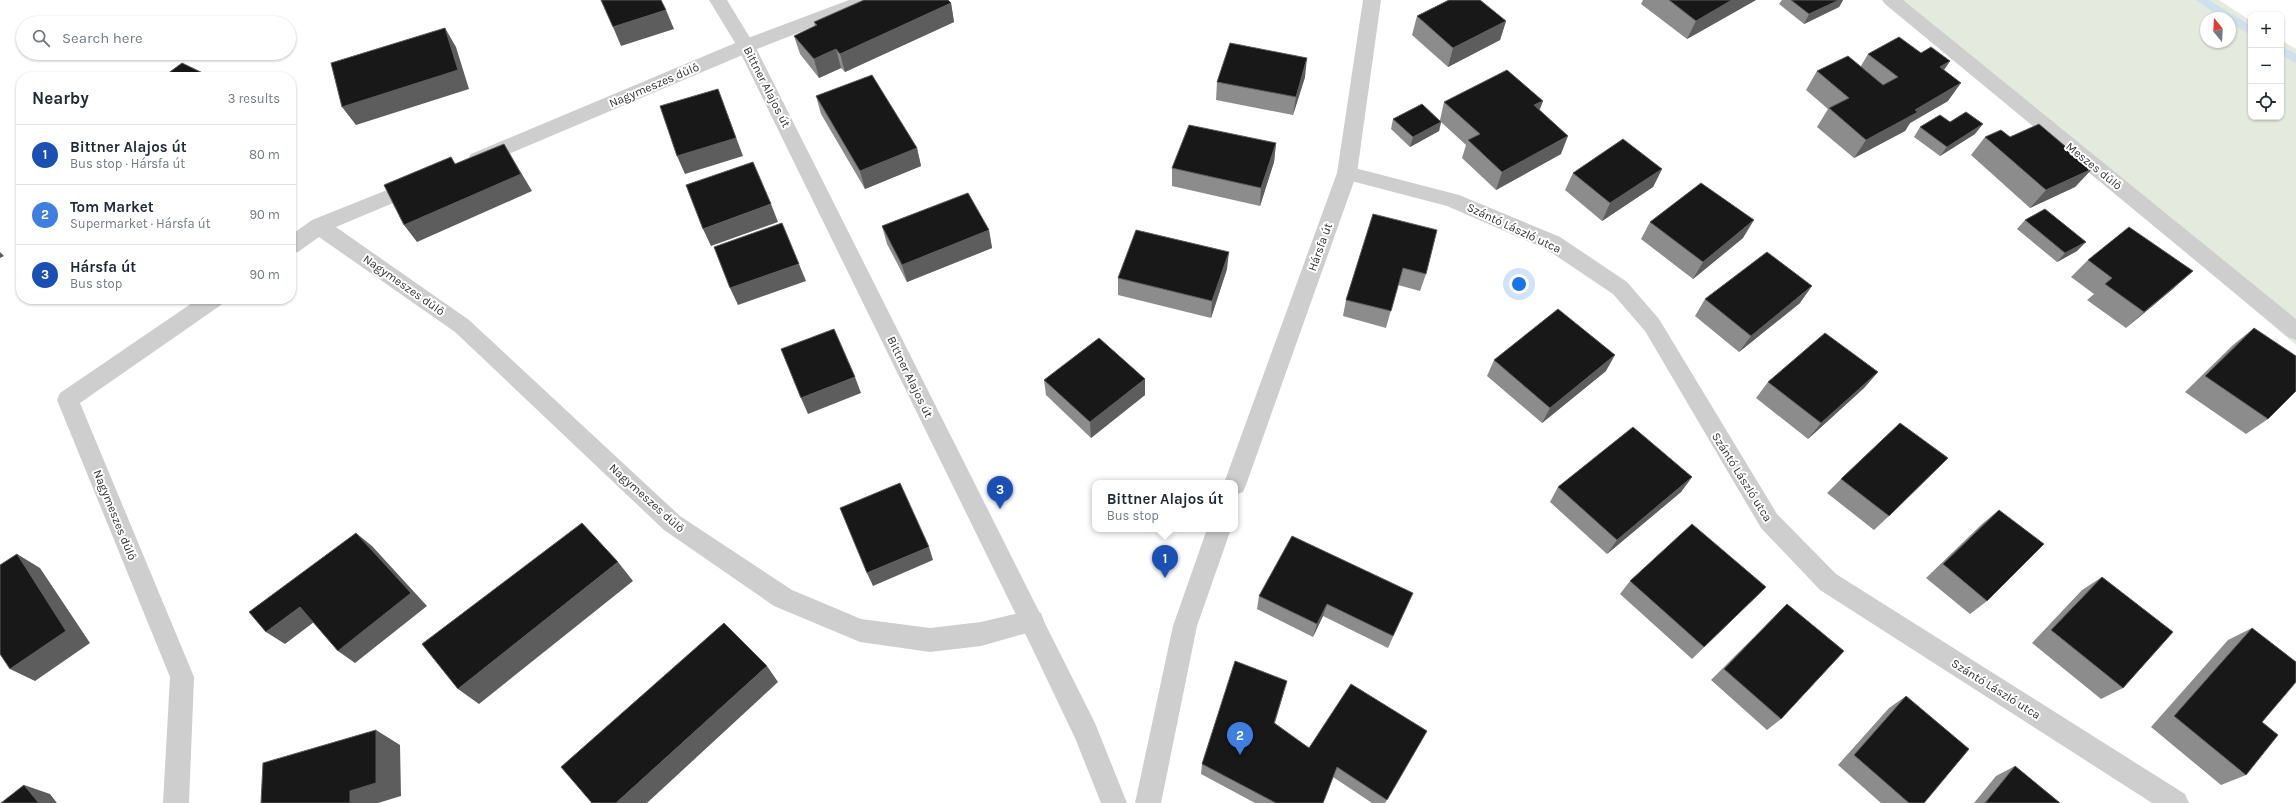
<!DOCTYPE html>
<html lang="en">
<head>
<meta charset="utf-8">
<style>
  :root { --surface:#fff; --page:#f2f2f3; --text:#1f2937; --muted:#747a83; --line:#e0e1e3; --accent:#7c3aed }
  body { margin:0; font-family:Karla,sans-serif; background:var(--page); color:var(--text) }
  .controls { position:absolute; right:12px; top:12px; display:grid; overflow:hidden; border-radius:8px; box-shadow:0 1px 3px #0004 }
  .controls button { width:36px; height:36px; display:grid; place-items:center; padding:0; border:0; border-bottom:1px solid var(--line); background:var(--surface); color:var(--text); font:20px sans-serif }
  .compass { position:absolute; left:2200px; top:12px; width:36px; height:36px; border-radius:50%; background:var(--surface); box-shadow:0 1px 3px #0004; rotate:342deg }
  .you { position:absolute; left:1519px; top:284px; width:14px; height:14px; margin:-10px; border:3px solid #fff; border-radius:50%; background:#1a73e8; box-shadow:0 0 0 6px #1a73e833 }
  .badge { display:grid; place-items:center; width:26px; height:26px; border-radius:50%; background:var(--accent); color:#fff; font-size:13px; font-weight:700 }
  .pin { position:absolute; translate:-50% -33px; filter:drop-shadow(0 1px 2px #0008) }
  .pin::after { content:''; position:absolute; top:21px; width:14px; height:12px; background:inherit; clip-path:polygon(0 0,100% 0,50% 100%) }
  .popup { position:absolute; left:1092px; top:480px; width:146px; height:52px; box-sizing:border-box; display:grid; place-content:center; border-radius:8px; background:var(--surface); filter:drop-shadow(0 1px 3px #0005); font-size:13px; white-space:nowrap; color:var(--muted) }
  .popup b { font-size:15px; color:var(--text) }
  .popup::after { content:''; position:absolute; left:50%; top:100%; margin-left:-8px; border:8px solid transparent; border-top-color:var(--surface) }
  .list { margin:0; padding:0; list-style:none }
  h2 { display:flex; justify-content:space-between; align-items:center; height:52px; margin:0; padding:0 16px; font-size:17px }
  h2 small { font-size:13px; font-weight:400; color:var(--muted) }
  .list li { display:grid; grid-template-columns:26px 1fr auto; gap:12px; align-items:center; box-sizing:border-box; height:60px; padding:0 16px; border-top:1px solid var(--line) }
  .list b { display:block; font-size:15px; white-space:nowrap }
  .list p { margin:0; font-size:13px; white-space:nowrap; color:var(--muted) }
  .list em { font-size:13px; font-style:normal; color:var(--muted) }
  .icon { flex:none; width:22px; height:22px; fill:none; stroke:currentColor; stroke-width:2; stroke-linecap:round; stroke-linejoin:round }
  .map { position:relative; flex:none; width:2296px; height:803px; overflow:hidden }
  .search { position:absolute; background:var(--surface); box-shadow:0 1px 3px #0004; left:16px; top:16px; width:280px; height:44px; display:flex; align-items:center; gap:10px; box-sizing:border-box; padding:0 14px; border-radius:22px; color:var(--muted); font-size:15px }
  .panel { position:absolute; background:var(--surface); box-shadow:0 1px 3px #0004; left:16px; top:72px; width:280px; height:232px; border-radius:16px }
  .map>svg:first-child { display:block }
  .green { fill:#e4eadd; fill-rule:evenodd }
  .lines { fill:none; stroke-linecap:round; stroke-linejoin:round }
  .stream { fill:#cde0ec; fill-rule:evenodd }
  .minor { fill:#cecece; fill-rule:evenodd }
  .tertiary { fill:#cecece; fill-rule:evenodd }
  .wall { fill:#8c8c8c }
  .shaded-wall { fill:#5d5d5d }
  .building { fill:#181818; stroke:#5d5d5d }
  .labels { text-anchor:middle; stroke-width:4; stroke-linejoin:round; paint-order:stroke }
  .street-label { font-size:12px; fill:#313131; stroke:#fff }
</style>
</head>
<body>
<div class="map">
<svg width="2296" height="803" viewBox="0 0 2296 803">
  <rect width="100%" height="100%" fill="#fff"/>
  <path class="green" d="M1887,0H2219L2251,21V117H2281V40L2296,49V345ZM2206,18H2230V42H2206Z"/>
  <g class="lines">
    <path class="stream" d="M2196,0H2209L2251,26V35L2230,23V18H2221Z
      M2281,46L2296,54V63L2281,55Z"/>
    <path class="minor" d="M849,0H875L872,4L752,51L485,164L478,166L471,164L468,159L471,154L740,41Z
      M1882,0H1903L2296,319V340L2288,337L1885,4Z
      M1347,166L1459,195L1560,237L1627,282L1659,319L1777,514L1836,574L2185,794L2189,803H2152L1820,590L1761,528L1645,331L1613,294L1546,249L1447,206L1340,178L1337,173L1340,168Z
      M417,178L424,180L427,185L424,190L336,227L469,320L680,516L792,590L861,619L930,628L981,622L1032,610L1041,613L1044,621L1041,629L981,646L930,652L860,642L774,606L664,530L455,332L319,237L298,252L291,254V235L312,220Z
      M198,299H224L221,305L80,403L194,677L189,803H163L170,677L57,400L60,393Z"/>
    <path class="tertiary" d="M709,0H727L755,46L1095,723L1127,803H1101L1075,738L1023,629L737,46Z
      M1363,0H1381L1357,173L1246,485L1243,492L1235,495V483H1224L1337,173Z
      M1207,529H1231L1197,626L1161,803H1135L1173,626Z"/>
  </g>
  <path class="wall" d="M1643,0H1756L1687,39L1641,4Z
    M1782,0H1843L1839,7L1804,24L1779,4Z
    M951,3L954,22L845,72L841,68L819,78L800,54L794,36L815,26L814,22Z
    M1417,16L1506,21L1500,40L1448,67L1412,35Z
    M1921,53L1950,61L1944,70L1948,101L1910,123L1905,131L1854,158L1817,127L1828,109L1806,90L1817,71L1861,66L1868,54Z
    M1305,77L1293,115L1216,100L1217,82Z
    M816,96L917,148L921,166L865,189L821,114Z
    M1543,101L1539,110L1561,154L1496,190L1462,158L1466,145L1441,122L1439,131L1410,147L1391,129L1393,119L1440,120L1444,102Z
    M1950,122L1975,134L1940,156L1914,137L1920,127Z
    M1985,137L2092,169L2075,187L2030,208L1971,155Z
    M1276,143L1274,162L1260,206L1172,186V168Z
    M1662,169L1653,187L1602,221L1565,190L1573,173Z
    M1373,214L1426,274L1420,291L1398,285L1386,328L1343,316L1346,300Z
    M2025,220L2077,251L2057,262L2017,229Z
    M1650,222L1743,238L1693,279L1641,239Z
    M882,226L989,230L992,248L907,282L887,244Z
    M2088,260L2174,288L2126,328L2087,300L2094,294L2071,277Z
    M1227,269L1211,318L1118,295V278Z
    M1705,299L1800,303L1739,352L1695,316Z
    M2254,328L2268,419L2246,434L2185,392L2233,345Z
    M1494,360L1606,371L1542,423L1487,376Z
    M1878,372L1864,388L1808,439L1756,398L1768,382Z
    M1044,380L1145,395L1091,438L1046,395Z
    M1692,477L1681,492L1607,554L1550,502L1558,487Z
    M1841,479L1889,516L1874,530L1827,493Z
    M1999,510L1987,601L1970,614L1926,578L1982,524Z
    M2102,577L2123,688L2101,699L2032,643L2082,590Z
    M1630,581L1766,587L1692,659L1620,594Z
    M1259,596L1407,606L1388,648L1323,616L1313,637L1257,609Z
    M1787,604L1781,719L1767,730L1711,680Z
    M2252,628L2262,722L2246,775L2221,785L2151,727L2228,640Z
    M1284,692L1275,723L1309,748L1427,731L1385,803H1372L1333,777L1323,803H1255L1201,774L1202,764Z
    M1906,696L1924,803H1881L1838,765L1889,708Z
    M2015,766L2060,803H1974L1996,776Z"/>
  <path class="shaded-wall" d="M1732,0H1756L1687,39L1696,21Z
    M1839,0H1843L1839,7L1804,24L1809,14Z
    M951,3L954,22L845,72L840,54Z
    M666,10L674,29L621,46L613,27Z
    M1506,21L1500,40L1448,67L1453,48Z
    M445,28L456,47L469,89L356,125L342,107Z
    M836,49L841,68L819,78L814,59Z
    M1307,58L1305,77L1293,115L1296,97Z
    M1950,61L1937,80L1940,67Z
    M1961,83L1948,101L1910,123L1905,131L1854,158L1866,140L1915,110Z
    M718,89L743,156L685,174L677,156Z
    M1543,101L1536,119L1534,105Z
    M1441,122L1439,131L1410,147L1413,137Z
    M1983,124L1975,134L1940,156L1947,147Z
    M1568,136L1561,154L1496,190L1502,172Z
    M1276,143L1274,162L1260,206L1261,188Z
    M504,144L532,191L417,242L404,225Z
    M917,148L921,166L865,189L860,171Z
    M1662,169L1653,187L1602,221L1610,203Z
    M2092,169L2075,187L2030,208L2046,190Z
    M771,204L778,222L711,246L703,229Z
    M1754,220L1743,238L1693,279L1703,262Z
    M989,230L992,248L907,282L902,265Z
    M2086,242L2077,251L2057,262L2065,253Z
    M0,252L4,256L0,258Z
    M1229,252L1227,269L1211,318L1212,301Z
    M799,264L806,281L738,305L730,288Z
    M2193,271L2174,288L2126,328L2144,312Z
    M1812,286L1800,303L1739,352L1751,336Z
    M1615,355L1606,371L1542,423L1550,408Z
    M1878,372L1864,388L1808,439L1821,423Z
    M855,377L861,393L808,414L801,398Z
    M1145,379V395L1091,438L1090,422Z
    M1692,477L1681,492L1607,554L1617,540Z
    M356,533L372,546L427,606L355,663L338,651Z
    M929,547L933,560L873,586L867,573Z
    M17,554L40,568L90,643L35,681L10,669Z
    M618,562L633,581L479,704L458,689Z
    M1327,604L1323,616L1313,637L1317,624Z
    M300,607L318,619L285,644L266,632Z
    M767,666L778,682L647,803H616Z
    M376,730L400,745L401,796L378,803H350V791Z
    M24,785L50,794L57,803H39Z"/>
  <path class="building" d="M601,0H661L666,10L613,27Z
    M864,0H948L951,3L840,54L836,49L814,59L794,36L817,25L814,22Z
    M1449,0H1480L1506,21L1453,48L1417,16Z
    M1669,0H1732L1696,21Z
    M1791,0H1839L1809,14Z
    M445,28L458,70L342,107L331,63Z
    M1899,37L1921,53L1931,47L1950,61L1940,67L1961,83L1915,110L1918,112L1866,140L1829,108L1849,98L1817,71L1848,56L1883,85L1898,77L1868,54Z
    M1230,43L1307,58L1296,97L1217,82Z
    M182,63L211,77H163Z
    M1507,70L1543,101L1534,105L1568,136L1502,172L1468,140L1480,134L1444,102Z
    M872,75L917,148L860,171L816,96Z
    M718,89L736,138L677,156L660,106Z
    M1422,104L1441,122L1413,137L1393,119Z
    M1966,112L1983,124L1947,147L1920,127L1940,115L1950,122Z
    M2039,124L2092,169L2046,190L1985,137L2001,130L2010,137Z
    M1189,125L1276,143L1261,188L1172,168Z
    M1623,139L1662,169L1610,203L1573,173Z
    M504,144L521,174L404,225L384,185L451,157L455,164Z
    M753,162L771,204L703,229L686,185Z
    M1701,183L1754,220L1703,262L1650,222Z
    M968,193L989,230L902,265L882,226Z
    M2045,209L2086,242L2065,253L2025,220Z
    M1373,214L1437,230L1426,274L1403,268L1391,311L1346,300Z
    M782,223L799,264L730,288L714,247Z
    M2129,227L2193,271L2144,312L2105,284L2112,278L2088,260Z
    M1136,230L1229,252L1212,301L1118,278Z
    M1767,252L1812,286L1751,336L1705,299Z
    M1558,309L1615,355L1550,408L1494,360Z
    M2254,328L2296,356V391L2268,419L2205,376Z
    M834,329L855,377L801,398L781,349Z
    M1825,333L1878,372L1821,423L1768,382Z
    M1099,338L1145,379L1090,422L1044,380Z
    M1900,423L1948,458L1889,516L1841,479Z
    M1633,427L1692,477L1617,540L1558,487Z
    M900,483L929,547L867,573L840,508Z
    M1999,510L2044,544L1987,601L1943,564Z
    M582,523L618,562L458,689L422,644Z
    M1692,524L1766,587L1704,647L1630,581Z
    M356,533L411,593L338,651L300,607L266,632L249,612Z
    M1292,536L1413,593L1393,636L1327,604L1317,624L1259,596Z
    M17,554L66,631L10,669L0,654V565Z
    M2102,577L2173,632L2123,688L2051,630Z
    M1787,604L1844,651L1781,719L1724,669Z
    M724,623L767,666L616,803H592L561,767Z
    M2252,628L2296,662V682L2262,722L2278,735L2246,775L2174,716Z
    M1235,661L1287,681L1274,723L1309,748L1351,684L1427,731L1387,800L1337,767L1323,803H1276L1202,764Z
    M1906,696L1969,749L1924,803H1909L1854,755Z
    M376,730V783L350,791V803H261L263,763Z
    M2015,766L2060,803H1985Z
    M24,785L39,803H1Z"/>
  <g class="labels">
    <g class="street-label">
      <text transform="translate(654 85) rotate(-23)" y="4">Nagymeszes dűlő</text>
      <text transform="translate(767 87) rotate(63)" y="4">Bittner Alajos út</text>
      <text transform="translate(2094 166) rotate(39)" y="4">Meszes dűlő</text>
      <text transform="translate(1514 228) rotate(25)" y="4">Szántó László utca</text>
      <text transform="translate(1320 247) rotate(-70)" y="4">Hársfa út</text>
      <text transform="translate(404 285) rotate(35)" y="4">Nagymeszes dűlő</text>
      <text transform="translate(910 377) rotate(64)" y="4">Bittner Alajos út</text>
      <text transform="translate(1742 477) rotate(58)" y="4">Szántó László utca</text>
      <text transform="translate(647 498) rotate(42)" y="4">Nagymeszes dűlő</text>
      <text transform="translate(115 515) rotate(68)" y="4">Nagymeszes dűlő</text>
      <text transform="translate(1996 689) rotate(32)" y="4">Szántó László utca</text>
    </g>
  </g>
</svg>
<div class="controls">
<button>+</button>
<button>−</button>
<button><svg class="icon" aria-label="locate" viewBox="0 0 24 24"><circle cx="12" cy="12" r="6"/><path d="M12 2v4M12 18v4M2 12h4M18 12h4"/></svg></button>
</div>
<svg class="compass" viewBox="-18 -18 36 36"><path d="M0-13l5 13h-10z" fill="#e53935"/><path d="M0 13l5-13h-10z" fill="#747a83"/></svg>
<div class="you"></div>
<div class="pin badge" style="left:1165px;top:578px;background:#1a4fb4">1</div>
<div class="popup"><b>Bittner Alajos út</b>Bus stop</div>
<div class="pin badge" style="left:1240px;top:755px;background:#3f7fe0">2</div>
<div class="pin badge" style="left:1000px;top:509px;background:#1a4fb4">3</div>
<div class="search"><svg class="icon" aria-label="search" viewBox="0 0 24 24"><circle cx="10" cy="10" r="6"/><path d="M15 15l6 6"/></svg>Search here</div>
<section class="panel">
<h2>Nearby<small>3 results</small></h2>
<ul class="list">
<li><span class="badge" style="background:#1a4fb4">1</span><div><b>Bittner Alajos út</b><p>Bus stop · Hársfa út</p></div><em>80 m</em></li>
<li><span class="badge" style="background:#3f7fe0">2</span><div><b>Tom Market</b><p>Supermarket · Hársfa út</p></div><em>90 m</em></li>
<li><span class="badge" style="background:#1a4fb4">3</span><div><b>Hársfa út</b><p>Bus stop</p></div><em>90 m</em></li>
</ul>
</section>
</div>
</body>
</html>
